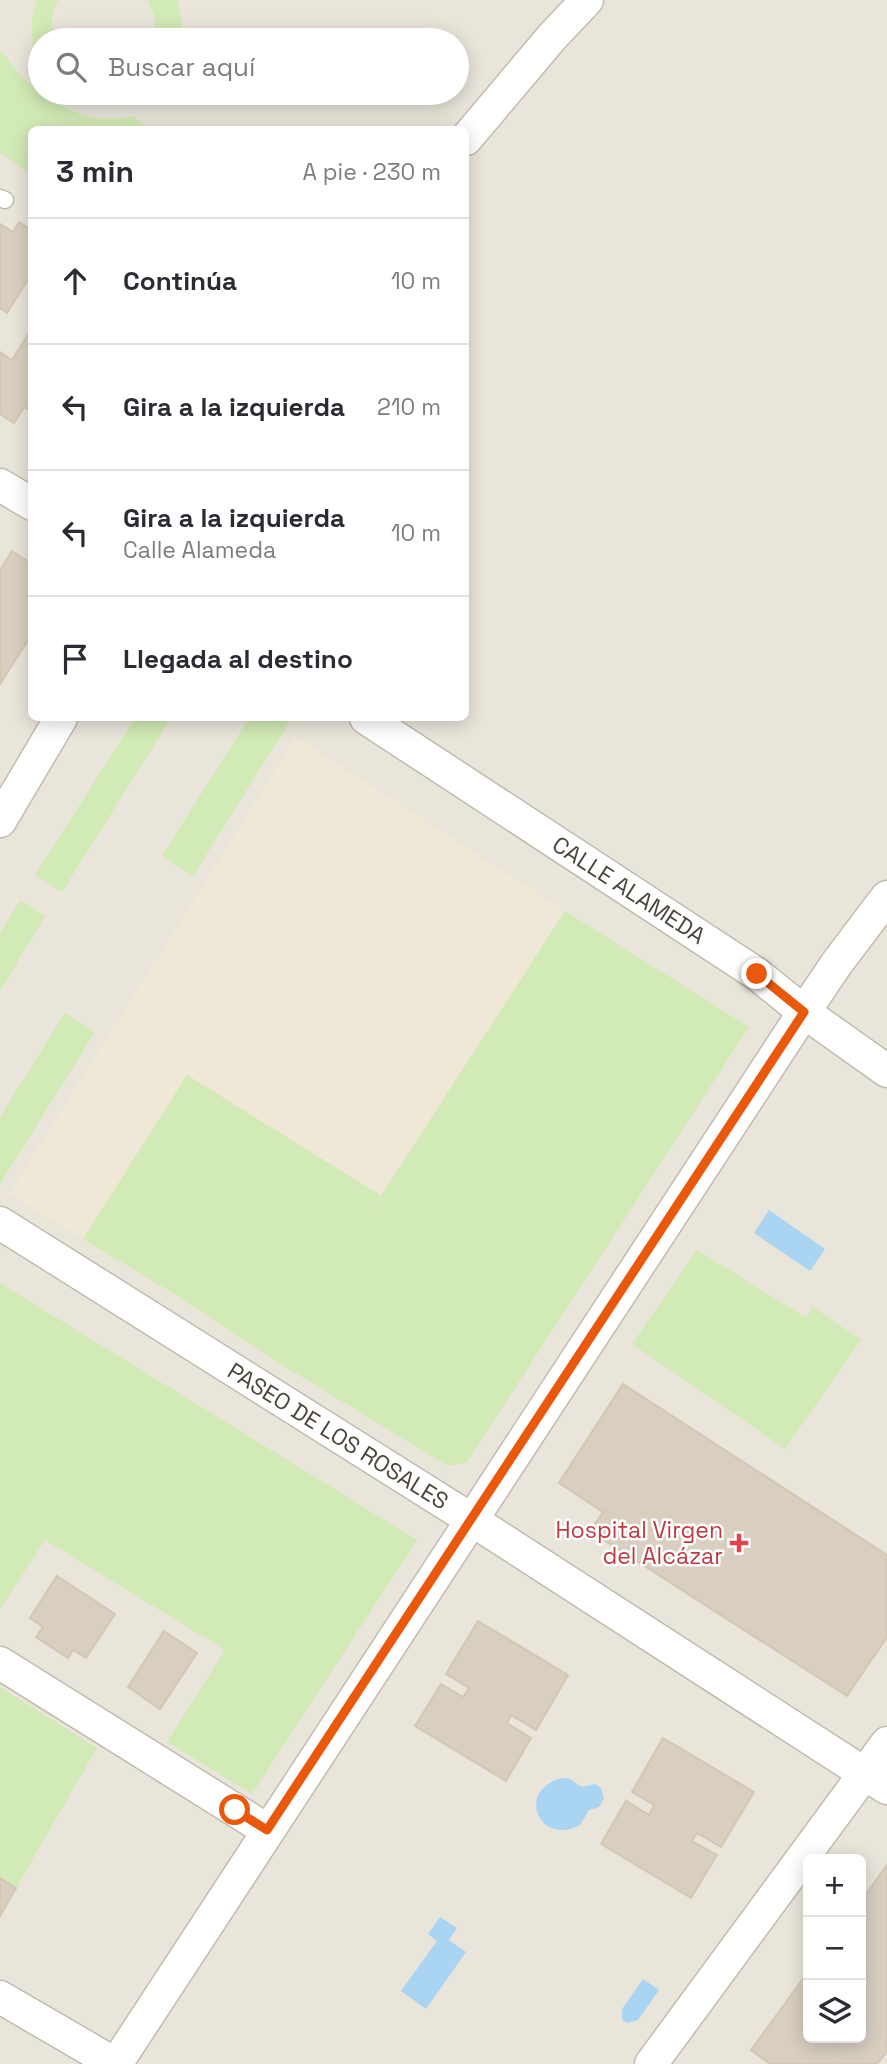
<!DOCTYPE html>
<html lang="es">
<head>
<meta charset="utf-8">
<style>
  :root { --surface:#fff; --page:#f7f7f7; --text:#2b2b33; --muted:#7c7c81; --line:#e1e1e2 }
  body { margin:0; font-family:"Space Grotesk",sans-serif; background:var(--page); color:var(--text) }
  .controls { position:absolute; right:21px; bottom:21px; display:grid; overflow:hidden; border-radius:10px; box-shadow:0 4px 18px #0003 }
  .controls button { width:63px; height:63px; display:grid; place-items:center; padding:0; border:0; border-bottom:2px solid var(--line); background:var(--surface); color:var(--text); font:35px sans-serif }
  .stop { position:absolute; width:21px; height:21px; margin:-16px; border:5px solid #ea580c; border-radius:50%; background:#fff }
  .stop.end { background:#ea580c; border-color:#fff; box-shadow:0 2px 7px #0008 }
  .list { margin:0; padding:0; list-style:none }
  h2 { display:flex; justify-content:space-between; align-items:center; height:91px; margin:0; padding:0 28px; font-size:30px }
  h2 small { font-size:23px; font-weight:400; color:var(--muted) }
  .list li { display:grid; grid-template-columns:46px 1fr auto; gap:21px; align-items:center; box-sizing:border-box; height:126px; padding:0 28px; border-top:2px solid var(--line) }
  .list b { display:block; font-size:26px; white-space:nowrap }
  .list p { margin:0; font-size:23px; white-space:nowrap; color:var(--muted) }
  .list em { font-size:23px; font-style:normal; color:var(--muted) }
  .icon { flex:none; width:38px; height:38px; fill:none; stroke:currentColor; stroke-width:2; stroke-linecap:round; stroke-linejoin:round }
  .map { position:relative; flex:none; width:887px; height:2064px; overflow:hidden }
  .search { position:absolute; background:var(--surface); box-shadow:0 4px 18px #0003; left:28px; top:28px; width:441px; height:77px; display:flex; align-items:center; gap:18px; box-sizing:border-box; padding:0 24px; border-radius:38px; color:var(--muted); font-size:26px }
  .panel { position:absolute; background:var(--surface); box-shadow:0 4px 18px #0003; left:28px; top:126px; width:441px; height:595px; border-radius:10px }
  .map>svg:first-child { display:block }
  .residential { fill:#eae5da; fill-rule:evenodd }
  .education { fill:#efe8d6 }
  .green { fill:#d2eab5 }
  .water { fill:#a9d4f2 }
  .building { fill:#d8cfc1; stroke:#d3c7b4; stroke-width:2 }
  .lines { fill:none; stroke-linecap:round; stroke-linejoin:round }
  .service-casing { stroke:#c2bbae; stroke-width:19 }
  .minor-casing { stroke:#c2bbae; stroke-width:35 }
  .service { stroke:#fff; stroke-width:16 }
  .minor { stroke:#fff; stroke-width:32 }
  .route { stroke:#ea580c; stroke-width:9 }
  .health-dot { fill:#e0444e; stroke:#fff; stroke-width:2.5 }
  .labels { text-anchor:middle; stroke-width:5; stroke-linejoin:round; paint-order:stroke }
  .street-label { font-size:23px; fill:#4b4439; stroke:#fff }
  .health-label { font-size:23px; fill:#be3a42; stroke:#fff; text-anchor:end }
</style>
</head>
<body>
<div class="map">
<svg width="887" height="2064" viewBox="0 0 887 2064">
  <rect width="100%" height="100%" fill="#f6f3ec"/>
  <path class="residential" d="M0,0H887V2064H0ZM40,40H457V93H40ZM32,130H466V718H32ZM808,1859H861V2038H808Z"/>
  <path class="education" d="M296,737L565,911L274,1360L178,1297L9,1194Z"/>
  <path class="green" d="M37,0H58C51,14 50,25 55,40H40V66C30,45 29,22 37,0Z
    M147,0H177L182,19L180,40H152L156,19Z
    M0,51C9,58 14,68 21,76C51,107 91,126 134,116L148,129L32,130L31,175L0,152Z
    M135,718H171L62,892L35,875Z
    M249,718H284L290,721L193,876L162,856Z
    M20,900L45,916L0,991V933Z
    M565,911L749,1027L467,1462L448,1466L274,1360L179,1297L83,1239L187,1075L380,1195L364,1222Z
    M65,1013L95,1032L0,1184V1117Z
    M697,1250L806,1318L813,1307L861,1340L785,1449L632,1344Z
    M0,1283L417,1540L252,1794L167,1742L225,1650L45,1540L0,1609Z
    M0,1687L97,1748L16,1888L0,1878Z"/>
  <path class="water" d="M769,1210L825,1249L810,1271L754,1233Z
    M562,1778L570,1779L582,1787L595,1784L601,1788L604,1798L599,1807L589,1810L580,1825C539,1847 515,1790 562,1778Z
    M440,1917L457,1928L449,1940L466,1952L426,2009L401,1991L437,1941L428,1934Z
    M643,1979L659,1990L638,2020L628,2023L622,2020V2009Z"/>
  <path class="building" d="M19,222L32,230V260L28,265L32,268V273L7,313L0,308V224L13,232Z
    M32,328V411L24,407L14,423L0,414V352L12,360Z
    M12,551L32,564V634L0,684V570Z
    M623,1384L887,1555V1637L847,1696L590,1531L603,1512L559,1483Z
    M57,1576L115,1614L86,1658L73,1650L68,1658L36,1637L43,1627L30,1618Z
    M478,1621L568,1675L536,1730L511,1715L507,1723L531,1738L506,1781L415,1726L441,1684L463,1697L469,1688L446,1674Z
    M164,1631L197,1653L160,1709L128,1687Z
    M663,1738L754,1792L721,1847L697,1833L692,1841L717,1855L691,1898L601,1844L626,1801L649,1815L654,1805L632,1792Z
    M887,1865V2051L877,2064H770L751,2050L808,1972V2038H861V1901Z
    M0,1878L16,1888L0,1916Z"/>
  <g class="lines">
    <g class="service-casing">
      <path id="service" d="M0,198L5,200"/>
    </g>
    <g class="minor-casing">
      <path id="minor" d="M466,139L552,37L587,0
        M0,485L32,504
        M366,718L757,974L804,1012L887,1071
        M0,821L61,718
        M0,1223L472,1520L887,1788
        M0,1663L267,1830
        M0,1997L115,2064
        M116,2064L804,1012L837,963L887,897
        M651,2064L887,1743"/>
    </g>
    <use href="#service" class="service"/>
    <use href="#minor" class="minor"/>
  </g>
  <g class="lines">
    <path class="route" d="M235,1810L267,1830L804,1012L757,974"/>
  </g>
  <path class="health-dot" d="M735.5 1532.5h7v7h7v7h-7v7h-7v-7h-7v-7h7z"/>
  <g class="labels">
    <g class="street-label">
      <text transform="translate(629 890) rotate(33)" y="8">CALLE ALAMEDA</text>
      <text transform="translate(338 1436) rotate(32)" y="8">PASEO DE LOS ROSALES</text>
    </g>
    <g class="health-label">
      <text x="723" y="1538">Hospital Virgen<tspan x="723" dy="26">del Alcázar</tspan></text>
    </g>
  </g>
</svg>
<div class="controls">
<button>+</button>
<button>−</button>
<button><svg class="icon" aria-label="layers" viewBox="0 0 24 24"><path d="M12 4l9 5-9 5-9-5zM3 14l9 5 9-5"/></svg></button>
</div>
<div class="stop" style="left:235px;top:1810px"></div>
<div class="stop end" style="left:757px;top:974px"></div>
<div class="search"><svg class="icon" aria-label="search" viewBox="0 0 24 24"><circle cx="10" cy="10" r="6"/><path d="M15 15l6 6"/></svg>Buscar aquí</div>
<section class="panel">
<h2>3 min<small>A pie · 230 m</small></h2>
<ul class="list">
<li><svg class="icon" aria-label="ahead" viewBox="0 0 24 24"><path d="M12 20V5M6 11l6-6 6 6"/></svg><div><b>Continúa</b></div><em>10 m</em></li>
<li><svg class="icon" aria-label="left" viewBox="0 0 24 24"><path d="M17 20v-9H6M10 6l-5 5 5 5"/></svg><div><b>Gira a la izquierda</b></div><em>210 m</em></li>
<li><svg class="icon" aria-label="left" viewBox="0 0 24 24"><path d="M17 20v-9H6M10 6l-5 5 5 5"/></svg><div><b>Gira a la izquierda</b><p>Calle Alameda</p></div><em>10 m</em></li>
<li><svg class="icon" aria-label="arrive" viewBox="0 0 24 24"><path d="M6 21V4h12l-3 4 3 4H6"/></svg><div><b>Llegada al destino</b></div></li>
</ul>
</section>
</div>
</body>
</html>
